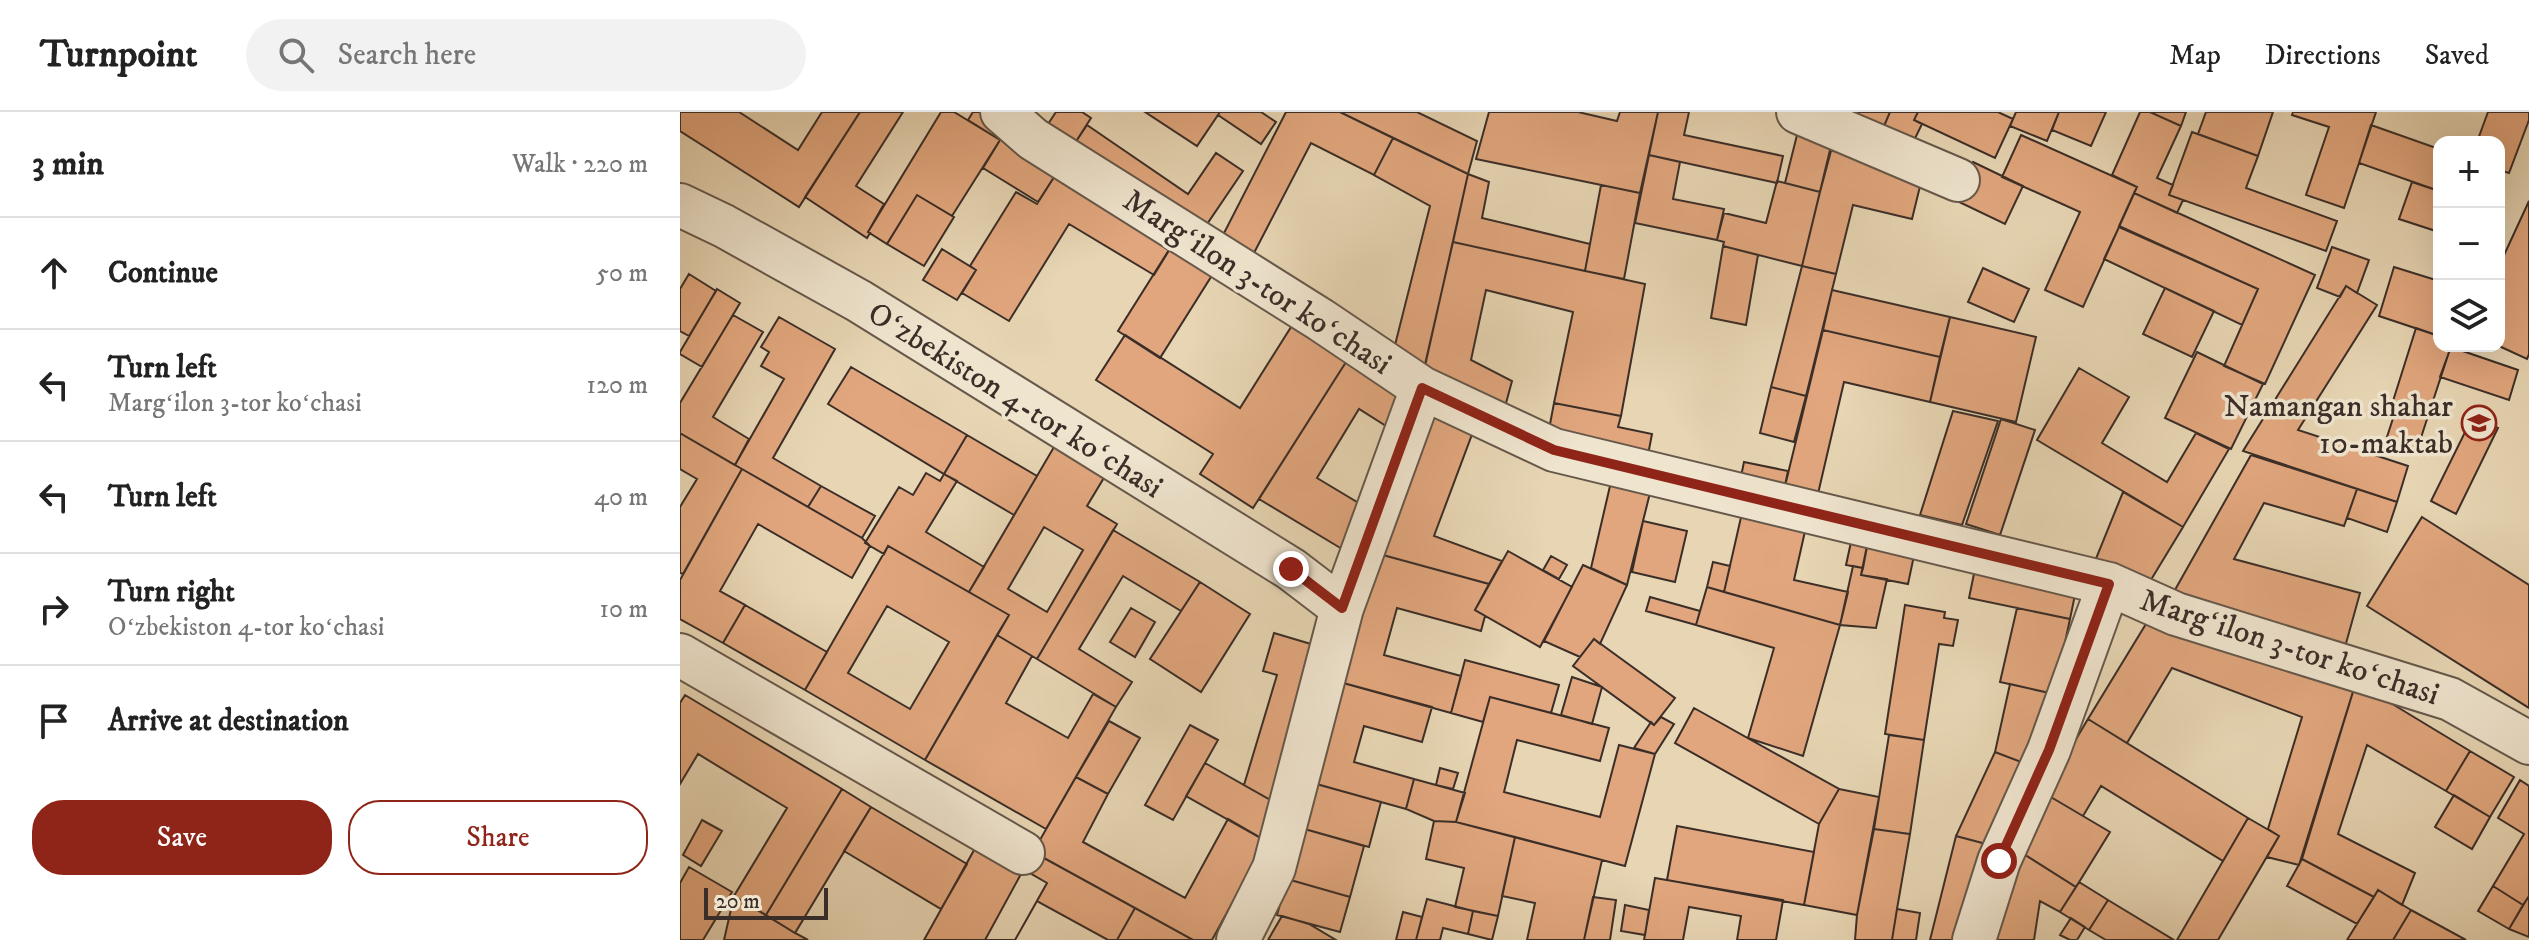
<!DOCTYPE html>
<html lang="en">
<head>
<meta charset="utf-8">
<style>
  :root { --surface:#fff; --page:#f2f2f2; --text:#222; --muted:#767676; --line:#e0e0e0; --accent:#8f2418 }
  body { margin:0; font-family:"IM FELL DW Pica",serif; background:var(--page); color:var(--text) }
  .controls { position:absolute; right:24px; top:24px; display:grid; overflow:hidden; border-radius:16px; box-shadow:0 8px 32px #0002 }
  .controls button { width:72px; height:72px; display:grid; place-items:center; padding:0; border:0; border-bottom:2px solid var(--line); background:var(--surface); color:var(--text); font:40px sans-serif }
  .scale { position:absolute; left:24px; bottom:20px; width:124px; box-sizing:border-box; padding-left:8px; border:4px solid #3b2e28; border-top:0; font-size:22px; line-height:28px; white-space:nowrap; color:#3b2e28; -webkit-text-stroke:6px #efe4ce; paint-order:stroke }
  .stop { position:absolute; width:24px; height:24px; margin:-18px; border:6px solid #8f2418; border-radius:50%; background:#fff }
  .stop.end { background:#8f2418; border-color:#fff; box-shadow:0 2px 8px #0008 }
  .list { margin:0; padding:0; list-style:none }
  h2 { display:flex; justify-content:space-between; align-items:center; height:104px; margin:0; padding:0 32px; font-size:34px }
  h2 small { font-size:26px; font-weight:400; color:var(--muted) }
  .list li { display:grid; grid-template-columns:52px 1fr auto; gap:24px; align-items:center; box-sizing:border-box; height:112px; padding:0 32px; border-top:2px solid var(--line) }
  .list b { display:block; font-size:30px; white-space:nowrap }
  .list p { margin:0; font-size:26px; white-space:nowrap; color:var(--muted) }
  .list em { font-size:26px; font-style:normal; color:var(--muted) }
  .actions { display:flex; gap:16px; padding:24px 32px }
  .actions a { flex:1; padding:18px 0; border:2px solid var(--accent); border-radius:32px; text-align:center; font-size:28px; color:var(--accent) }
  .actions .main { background:var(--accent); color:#fff }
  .icon { flex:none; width:44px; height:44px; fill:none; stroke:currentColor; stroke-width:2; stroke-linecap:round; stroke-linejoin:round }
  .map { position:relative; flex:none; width:1849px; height:828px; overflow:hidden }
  header { display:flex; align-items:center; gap:48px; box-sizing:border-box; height:112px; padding:0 40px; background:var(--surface); border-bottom:2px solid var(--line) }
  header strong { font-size:38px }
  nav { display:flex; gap:44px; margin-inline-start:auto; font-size:28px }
  .search { width:560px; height:72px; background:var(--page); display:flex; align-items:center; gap:20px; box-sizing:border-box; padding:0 28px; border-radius:44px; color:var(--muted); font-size:30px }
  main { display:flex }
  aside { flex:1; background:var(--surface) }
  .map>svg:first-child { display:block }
  .building { fill:#e1a67d; stroke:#3b2e28; stroke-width:2; fill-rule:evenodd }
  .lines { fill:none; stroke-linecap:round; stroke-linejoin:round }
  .minor-casing { stroke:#66584b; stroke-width:46 }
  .minor { stroke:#efe4ce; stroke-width:42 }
  .route { stroke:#8f2418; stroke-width:10 }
  .labels { text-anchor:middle; stroke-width:7; stroke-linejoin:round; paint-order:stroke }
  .street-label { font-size:32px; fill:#3b2e28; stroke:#efe4ce }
  .poi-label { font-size:32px; fill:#3b2e28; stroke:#efe4ce; text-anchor:end }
</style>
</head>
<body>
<header>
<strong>Turnpoint</strong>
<div class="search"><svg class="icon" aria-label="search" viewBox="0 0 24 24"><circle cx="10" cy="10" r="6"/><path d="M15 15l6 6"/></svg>Search here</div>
<nav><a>Map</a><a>Directions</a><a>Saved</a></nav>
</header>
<main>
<aside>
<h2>3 min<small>Walk · 220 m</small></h2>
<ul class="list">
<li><svg class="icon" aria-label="ahead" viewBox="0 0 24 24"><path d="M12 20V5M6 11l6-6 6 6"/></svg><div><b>Continue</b></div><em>50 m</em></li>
<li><svg class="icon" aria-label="left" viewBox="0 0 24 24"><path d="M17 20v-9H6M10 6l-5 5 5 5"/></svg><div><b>Turn left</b><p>Margʻilon 3-tor koʻchasi</p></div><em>120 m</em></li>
<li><svg class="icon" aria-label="left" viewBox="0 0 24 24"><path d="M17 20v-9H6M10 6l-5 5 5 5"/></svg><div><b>Turn left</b></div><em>40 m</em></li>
<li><svg class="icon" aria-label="right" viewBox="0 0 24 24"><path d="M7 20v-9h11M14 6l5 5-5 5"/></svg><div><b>Turn right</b><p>Oʻzbekiston 4-tor koʻchasi</p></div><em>10 m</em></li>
<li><svg class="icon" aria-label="arrive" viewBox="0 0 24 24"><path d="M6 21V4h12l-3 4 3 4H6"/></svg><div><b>Arrive at destination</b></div></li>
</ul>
<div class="actions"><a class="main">Save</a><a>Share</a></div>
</aside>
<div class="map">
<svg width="1849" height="828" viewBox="0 0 1849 828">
  <rect width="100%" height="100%" fill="#e7d5b3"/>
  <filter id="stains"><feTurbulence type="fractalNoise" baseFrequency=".0025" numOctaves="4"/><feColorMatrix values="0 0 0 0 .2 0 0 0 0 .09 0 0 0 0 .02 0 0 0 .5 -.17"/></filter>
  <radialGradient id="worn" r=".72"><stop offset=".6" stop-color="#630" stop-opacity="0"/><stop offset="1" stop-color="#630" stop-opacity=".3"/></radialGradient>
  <path class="building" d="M0,0H59L118,38L142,0H180L119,95L0,19Z
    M180,0H223L176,74L204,92L188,120L190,121L187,126L125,85Z
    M261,0H274L320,28L272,104L237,83L207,132L188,120Z
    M293,0H300L383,51L358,90L303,56L320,28L288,8Z
    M376,0H402L411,6L395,31L364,18Z
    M465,0H540L517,34Z
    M540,0H581L596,10L581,32L538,3Z
    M606,0H660L713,26L694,63L631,31L574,141L542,125Z
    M660,0H737L797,29L788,62Z
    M809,0H898L937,9L940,0H978L960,81L796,47Z
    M978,0H1009L1004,23L1103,44L1097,71L969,43Z
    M1145,0H1210L1198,28Z
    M1210,0H1238L1234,8L1242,12L1228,41L1198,28Z
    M1238,0H1318L1333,7L1315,46L1234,8Z
    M1336,0H1379L1367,29L1330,14Z
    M1379,0H1426L1411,34L1372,18Z
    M1460,0H1470L1501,14L1477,66L1493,73L1489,83L1503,88L1497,101L1454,81L1457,75L1432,63Z
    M1470,0H1506L1501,14Z
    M1526,0H1593L1578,44L1518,22Z
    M1613,0H1696L1664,96L1626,83L1649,15L1612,3Z
    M1808,0H1849V8L1829,61L1819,58V30H1797Z
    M1120,11L1156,20L1140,80L1105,71Z
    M407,13L508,82L536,41L563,59L523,118L395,31Z
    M1691,13L1759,37V79L1679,51Z
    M1512,20L1578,44L1566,76L1657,109L1646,139L1489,83Z
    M1341,23L1457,75L1403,195L1365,178L1400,100L1322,65Z
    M713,26L788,62L745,254L712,245L750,94L694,63Z
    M1150,38L1243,62L1232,107L1173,93L1156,162L1122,154Z
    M969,43L1000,50L993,87L1044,97L1037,128L955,111Z
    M1293,50L1343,74L1325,112L1275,88Z
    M383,51L499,122L474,163L389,112L329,209L282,181L296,158L290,154L336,80L357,92Z
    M788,62L809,70L802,106L910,132L905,159L773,130Z
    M1097,69L1140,80L1122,154L1043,134L1044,130L1037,128L1044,101L1086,111Z
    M1732,70L1759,79V120L1719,107Z
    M921,73L960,81L944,167L905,159Z
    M1454,81L1635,163L1585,272L1544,254L1578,177L1439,114Z
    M237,83L274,105L244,154L207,132Z
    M1849,89V242L1847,247L1819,234V154Z
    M1439,115L1578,177L1562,213L1424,147Z
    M499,122L541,149L480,246L438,219Z
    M773,130L965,172L941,304L874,291L893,200L806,178L791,248L832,269L822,306L741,270Z
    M1043,134L1078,143L1066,213L1031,206Z
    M1652,135L1689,148L1677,181L1666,174L1660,185L1637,176Z
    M262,137L296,158L277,188L243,168Z
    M1122,154L1156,162L1126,284L1091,275Z
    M1714,155L1759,169V224L1699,204Z
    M1303,156L1349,177L1334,210L1288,190Z
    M9,162L36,179L9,224L0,219V177Z
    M1666,174L1697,193L1618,318L1728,354L1717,390L1563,339Z
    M1485,176L1534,199L1512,245L1463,222Z
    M37,177L60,191L22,255L0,242V240Z
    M1152,178L1270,205L1260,245L1143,218Z
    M53,203L83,220L33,305L69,327L55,353L0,321V291Z
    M618,204L673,239L573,396L520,362L533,342L416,268L445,223L560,296Z
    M99,205L155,237L93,346L141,374L128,395L55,353L104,267L81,254L89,240L81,235Z
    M1270,205L1356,225L1336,310L1250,290Z
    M1736,216L1759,224V234H1771L1749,301L1713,289Z
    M1143,218L1260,245L1250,290L1164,270L1137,386L1104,378Z
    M1771,235L1838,258L1829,288L1760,265Z
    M673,239L718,267L714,319L679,297L637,366L692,399L667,440L579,387Z
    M1517,240L1583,272L1551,337L1485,306Z
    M171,255L287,323L264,362L148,292Z
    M1399,256L1449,285L1422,331L1487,370L1516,321L1549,337L1503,415L1357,328Z
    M1091,275L1126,284L1114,330L1080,321Z
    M874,291L941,304L938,315L972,322L967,348L867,328Z
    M1718,291L1749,301L1736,341L1705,331Z
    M743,298L794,317L754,424L822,449L809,472L692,440Z
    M1273,299L1318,309L1282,413L1240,403Z
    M1793,304L1818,316L1776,402L1751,389Z
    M1321,307L1355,318L1320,423L1286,412Z
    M0,321L62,357L3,462L0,461V395L17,367L0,357Z
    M287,323L357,364L334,403L264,362Z
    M374,335L425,364L407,394L437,412L357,547L317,523L329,503L289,480ZM364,415L403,438L367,500L328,477Z
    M1571,343L1677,377L1664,414L1584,391L1554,447L1680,481L1665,535L1491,485Z
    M1064,350L1108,359L1104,378L1059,374Z
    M62,357L182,426L190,434L172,466L78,412L40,479L65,493L43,531L0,507V468Z
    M246,361L260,369L264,362L277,369L246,420L304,455L289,480L208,434L204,442L185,431L219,375L233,383Z
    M933,361L973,369L947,473L911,456Z
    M141,374L195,404L182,426L128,395Z
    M1677,377L1717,390L1707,420L1667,406Z
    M1443,380L1503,415L1466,476L1413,454Z
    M1064,392L1128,406L1114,468L1168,480L1160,513L1044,480Z
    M1742,405L1849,473V596L1687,494Z
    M963,409L1007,419L995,470L952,460Z
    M433,418L520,470L501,499L443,464L399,537L452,570L436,595L357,547Z
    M1173,421L1189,424L1183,456L1166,453Z
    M1189,424L1236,434L1228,472L1181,463Z
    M208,434L329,503L245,648L125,578ZM207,494L269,530L230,597L168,561Z
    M828,439L892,475L860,535L795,498Z
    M692,440L809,472L795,498L805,504L801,519L717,496L704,543L781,564L771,601L656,569Z
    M871,444L887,453L879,467L863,458Z
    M1033,450L1050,454L1044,480L1027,475Z
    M1296,452L1397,473L1390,507L1289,486Z
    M903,453L947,473L920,532L914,527L900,545L864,529Z
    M1173,454L1183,456L1181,463L1207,467L1196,516L1160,513Z
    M520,470L570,502L521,580L470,547Z
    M1027,475L1160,513L1123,644L1068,626L1094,536L1016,513Z
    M970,485L1020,499L1016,513L966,499Z
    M65,493L147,540L125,578L43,531Z
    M1225,493L1265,500L1264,506L1278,508L1273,534L1259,532L1244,628L1205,622Z
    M451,496L475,510L455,545L430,530Z
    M1337,496L1390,507L1374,582L1320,570Z
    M1469,507L1676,570L1619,753L1587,745L1599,724L1588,717L1622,605L1492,556L1447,631L1408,607Z
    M594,521L641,535L594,690L564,673L597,563L583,559Z
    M317,523L352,544L326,591L388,626L413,582L436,595L366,717L245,648Z
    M914,527L995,586L974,613L893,554Z
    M785,548L879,573L871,601L810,585L803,610L771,601Z
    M892,565L922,575L912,612L881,603Z
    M656,569L752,595L742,630L684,614L674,650L734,667L726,697L629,670Z
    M1676,570L1790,639L1766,679L1687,633L1658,722L1735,761L1722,793L1698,778L1694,785L1622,747Z
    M1330,572L1374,582L1349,653L1315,640Z
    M5,583L162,677L86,803L54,784L107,696L18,642L0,672V591Z
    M810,585L929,616L920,649L837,628L824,680L920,705L939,633L975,642L945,754L776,710Z
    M1014,596L1159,677L1139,712L995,631Z
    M981,605L994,612L975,642L954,636L971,610L974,613Z
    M1408,607L1568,706L1543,749L1421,674L1403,704L1364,681Z
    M429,609L460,626L428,682L396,665Z
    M510,613L538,628L493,708L465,693Z
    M1209,623L1244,628L1230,722L1194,717Z
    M1790,639L1834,665L1810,705L1766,679Z
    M1315,640L1349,653L1310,733L1276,724Z
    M525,651L601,694L586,729L506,684Z
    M760,656L778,661L773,677L756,673Z
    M396,665L428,682L403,730L505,786L548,707L586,729L532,828H513L353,740Z
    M734,667L785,681L776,710L754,709L726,697Z
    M1840,668L1849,674V784L1843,793L1813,774L1844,722L1818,706Z
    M633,671L701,690L689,735L621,716Z
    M162,677L191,695L115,821L86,803Z
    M1159,677L1199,685L1177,803L1124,793L1139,712Z
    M1364,681L1430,720L1396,775L1331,734Z
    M1774,683L1810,705L1792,737L1755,715Z
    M191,695L287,752L261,797L164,739Z
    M1568,706L1599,724L1538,828H1497Z
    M22,708L42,719L21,754L3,743Z
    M754,709L776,710L835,725L818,804L775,795L784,756L746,747Z
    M997,714L1134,740L1124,793L987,768Z
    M621,716L684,734L670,785L607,767Z
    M1194,717L1230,722L1217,797L1212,828H1175L1177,803Z
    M1276,724L1310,733L1285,828H1250Z
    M835,725L922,748L904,828H847L855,791L822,784Z
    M298,731L367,771L335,828H244Z
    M1339,739L1396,775L1380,800L1360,789L1354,828H1316L1324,764Z
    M353,740L455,796L437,828H428L357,789L335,828H305Z
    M1622,747L1694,785L1677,812L1607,774Z
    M9,755L52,780L23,828H0V771Z
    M975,766L1103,788L1096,828H1057L1061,804L1009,795L1003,828H964Z
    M607,767L670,785L660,820L597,803Z
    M1399,770L1428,788L1409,818L1380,800Z
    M1813,774L1843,793L1829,817L1798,799Z
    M1698,778L1731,798L1713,828H1667Z
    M54,784L115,821L128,828H44Z
    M913,785L936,788L930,828H904Z
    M747,787L793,799L788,822L763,816L760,828H736Z
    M1847,787H1849V825L1829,817Z
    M1428,788L1494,828H1426L1409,818Z
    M945,793L969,798L965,823L941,819Z
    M455,796L513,828H437Z
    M1217,797L1240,801L1236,828H1212Z
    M1731,798L1786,828H1713Z
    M793,799L818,804L812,828L788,822Z
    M723,800L742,805L736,828H716Z
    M602,804L629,812L656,828H588Z
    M1391,806L1405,815L1397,828H1390L1380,823Z"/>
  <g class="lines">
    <g class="minor-casing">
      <path id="minor" d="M322,0L353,27L641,208L742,276L874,338L1429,472L1496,502L1770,587L1849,631
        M1118,0L1278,68
        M0,93L44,114L179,189L611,457L662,496
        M0,543L343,741
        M558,828L594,756L662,496L742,276
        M1294,828L1319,749L1369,638L1429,472"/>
    </g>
    <use href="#minor" class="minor"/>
  </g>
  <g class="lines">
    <path class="route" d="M611,457L662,496L742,276L874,338L1429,472L1369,638L1319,749"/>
  </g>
  <defs>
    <g id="school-ring" transform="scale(1.8)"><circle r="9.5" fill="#efe4ce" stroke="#8f2418" stroke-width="1.5"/><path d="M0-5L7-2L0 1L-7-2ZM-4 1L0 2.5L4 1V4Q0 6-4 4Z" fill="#8f2418"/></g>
  </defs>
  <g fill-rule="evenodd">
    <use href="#school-ring" x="1799" y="311"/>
  </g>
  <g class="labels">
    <g class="street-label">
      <text transform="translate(578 169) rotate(33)" y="11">Margʻilon 3-tor koʻchasi</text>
      <text transform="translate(336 287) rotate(32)" y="11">Oʻzbekiston 4-tor koʻchasi</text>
      <text transform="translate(1610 534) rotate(18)" y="11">Margʻilon 3-tor koʻchasi</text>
    </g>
    <g class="poi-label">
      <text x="1773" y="304">Namangan shahar<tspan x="1773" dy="37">10-maktab</tspan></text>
    </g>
  </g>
  <rect width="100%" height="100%" filter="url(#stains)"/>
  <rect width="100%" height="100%" fill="url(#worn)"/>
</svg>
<div class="controls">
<button>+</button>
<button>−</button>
<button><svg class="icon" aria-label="layers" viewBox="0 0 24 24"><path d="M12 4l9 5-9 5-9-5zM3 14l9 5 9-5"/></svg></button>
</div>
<div class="scale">20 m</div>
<div class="stop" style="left:1319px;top:749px"></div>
<div class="stop end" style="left:611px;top:457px"></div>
</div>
</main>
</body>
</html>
